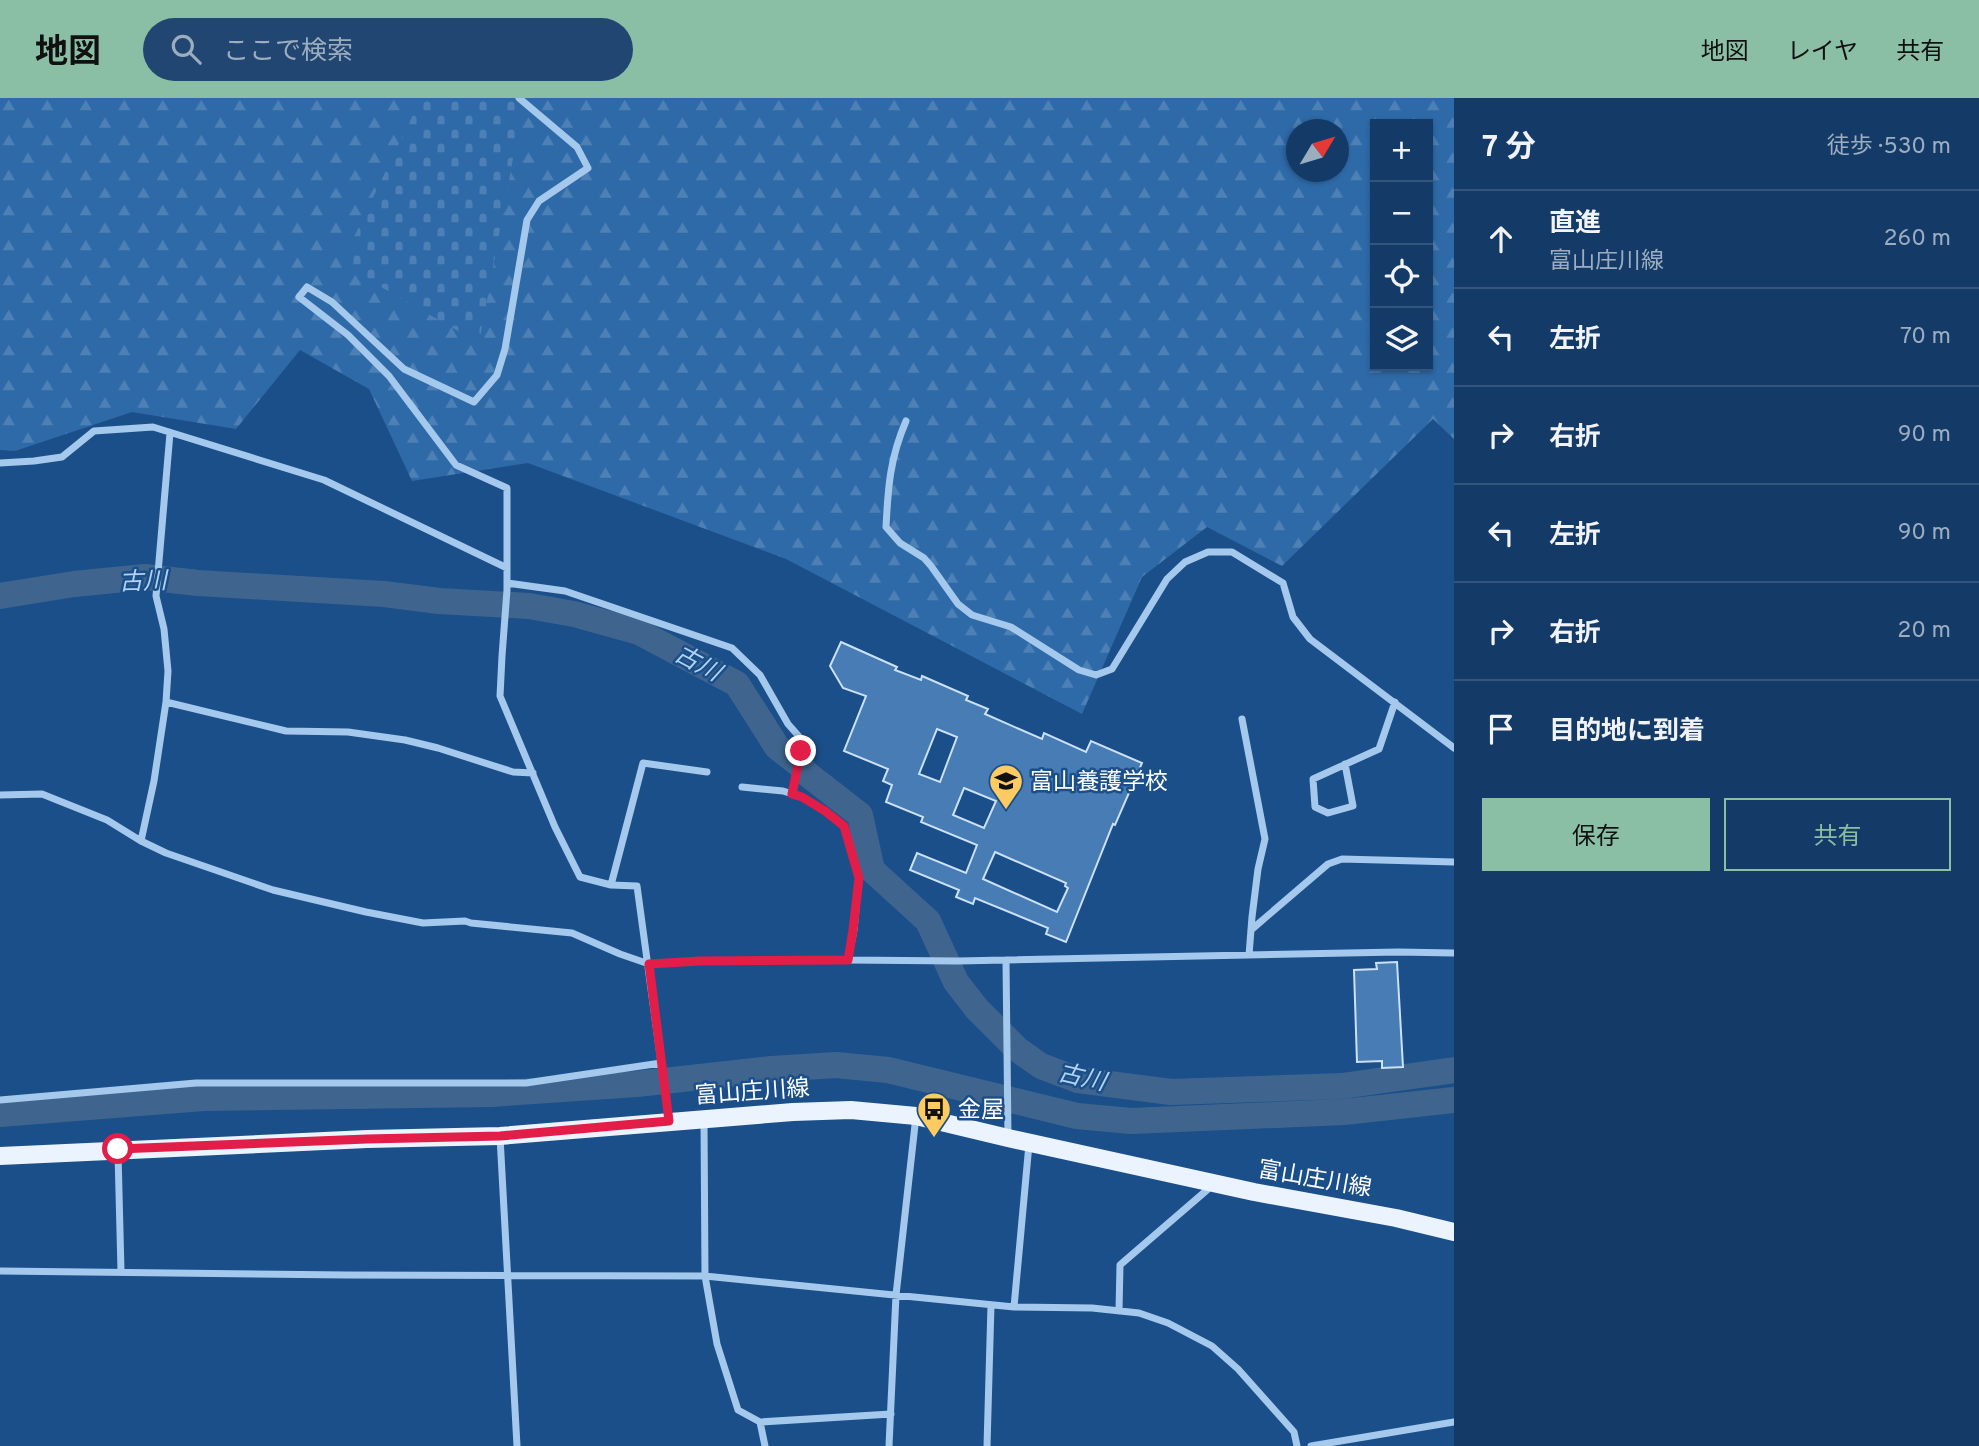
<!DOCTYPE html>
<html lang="ja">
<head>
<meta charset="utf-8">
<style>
  :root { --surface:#143b68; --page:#214671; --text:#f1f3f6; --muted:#9dadc0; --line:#33557c; --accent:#8abfa5 }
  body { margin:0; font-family:Overpass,"Noto Sans JP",sans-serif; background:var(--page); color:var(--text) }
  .controls { position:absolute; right:21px; top:21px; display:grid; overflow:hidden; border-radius:0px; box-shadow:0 2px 5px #0004 }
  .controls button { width:63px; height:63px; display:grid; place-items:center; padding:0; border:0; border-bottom:2px solid var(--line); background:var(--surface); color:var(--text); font:35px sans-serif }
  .compass { position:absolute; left:1286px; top:21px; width:63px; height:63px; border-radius:50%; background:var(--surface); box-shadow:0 2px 5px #0004; rotate:52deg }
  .stop { position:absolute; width:21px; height:21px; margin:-16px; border:5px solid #e11d48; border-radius:50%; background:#fff }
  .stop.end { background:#e11d48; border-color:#fff; box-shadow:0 2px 7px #0008 }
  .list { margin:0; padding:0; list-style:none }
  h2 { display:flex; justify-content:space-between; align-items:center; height:91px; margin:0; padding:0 28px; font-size:30px }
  h2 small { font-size:23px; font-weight:400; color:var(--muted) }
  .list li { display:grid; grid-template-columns:46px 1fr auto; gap:21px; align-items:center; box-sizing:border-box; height:98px; padding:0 28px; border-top:2px solid var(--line) }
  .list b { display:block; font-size:26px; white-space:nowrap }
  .list p { margin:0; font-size:23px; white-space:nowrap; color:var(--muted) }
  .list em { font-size:23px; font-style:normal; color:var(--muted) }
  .actions { display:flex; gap:14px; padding:21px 28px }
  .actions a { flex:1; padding:16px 0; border:2px solid var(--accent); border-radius:0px; text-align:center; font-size:24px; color:var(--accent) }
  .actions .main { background:var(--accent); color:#111 }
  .icon { flex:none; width:38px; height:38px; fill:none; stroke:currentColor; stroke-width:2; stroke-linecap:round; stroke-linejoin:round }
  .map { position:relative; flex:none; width:1454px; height:1348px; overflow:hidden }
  header { display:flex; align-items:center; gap:42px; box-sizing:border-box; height:98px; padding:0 35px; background:var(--accent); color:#111 }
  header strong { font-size:33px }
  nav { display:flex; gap:38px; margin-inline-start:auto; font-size:24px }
  .search { width:490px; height:63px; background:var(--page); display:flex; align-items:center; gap:18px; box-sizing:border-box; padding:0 24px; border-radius:38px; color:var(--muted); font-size:26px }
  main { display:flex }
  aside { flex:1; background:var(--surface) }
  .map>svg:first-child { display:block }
  .forest { fill:url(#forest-firs); fill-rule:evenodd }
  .cemetery { fill:url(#cemetery-stones) }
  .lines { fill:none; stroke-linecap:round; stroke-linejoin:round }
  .river { stroke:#3f658f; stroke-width:26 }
  .building { fill:#487cb4; stroke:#cae1f9; stroke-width:2; fill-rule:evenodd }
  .street { stroke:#a5c8ed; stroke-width:7 }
  .primary { stroke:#ebf3ff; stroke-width:18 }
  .route { stroke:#e11d48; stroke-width:9 }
  .labels { text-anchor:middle; stroke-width:5; stroke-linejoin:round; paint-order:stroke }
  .poi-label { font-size:23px; fill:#fff; stroke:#1b4f8a; text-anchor:start }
  .street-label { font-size:23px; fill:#fff; stroke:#1b4f8a }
  .water-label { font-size:24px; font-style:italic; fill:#b1d2f4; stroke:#1b4f8a }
</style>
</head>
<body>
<header>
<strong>地図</strong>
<div class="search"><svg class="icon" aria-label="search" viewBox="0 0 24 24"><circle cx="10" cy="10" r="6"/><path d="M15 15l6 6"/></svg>ここで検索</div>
<nav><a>地図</a><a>レイヤ</a><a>共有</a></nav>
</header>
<main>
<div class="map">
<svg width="1454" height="1348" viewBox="0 0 1454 1348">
  <defs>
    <pattern id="forest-firs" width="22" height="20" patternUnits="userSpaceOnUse" patternTransform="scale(1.75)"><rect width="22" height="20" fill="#2e6aa8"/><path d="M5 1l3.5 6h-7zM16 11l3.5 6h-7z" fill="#4d80b5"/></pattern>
    <pattern id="cemetery-stones" width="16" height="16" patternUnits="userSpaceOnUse" patternTransform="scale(1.75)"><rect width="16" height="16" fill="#2e6aa8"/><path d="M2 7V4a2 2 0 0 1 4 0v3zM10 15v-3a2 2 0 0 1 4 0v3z" fill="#4d80b5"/></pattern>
  </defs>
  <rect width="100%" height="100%" fill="#1b4f8a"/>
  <path class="forest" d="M0,0H1454V341L1433,321L1282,468L1207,429L1142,479L1082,616L786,461L528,365L412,383L369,291L300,252L236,331L132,314L15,353L0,352ZM1375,26H1428V268H1375ZM1296,32H1338V74H1296Z"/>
  <path class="cemetery" d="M421,0L524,1L479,245L341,166Z"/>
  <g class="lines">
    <path class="river" d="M0,498L74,486L145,479L198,485L384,496L439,503L529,508L574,516L639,534L737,586L777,649L800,667L806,675L860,717L872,772L928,823L956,884L977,911L1017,951L1041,968L1078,982L1171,994L1342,988L1454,972
      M0,1016L203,1000L491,996L637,986L772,971L836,967L888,972L1077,1018L1131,1023L1344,1014L1454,1002"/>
  </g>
  <path class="building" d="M841,544L897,569L895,572L921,582L922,578L968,598L966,602L988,611L985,616L1042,641L1044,635L1086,654L1091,643L1142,665L1115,727L1113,726L1066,844L1046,836L1048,830L975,800L973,806L956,799L959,792L910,772L917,755L966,775L977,747L921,724L923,719L886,704L892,687L883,683L888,671L844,653L866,598L843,590L830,568ZM937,631L957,639L940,684L919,676ZM964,690L996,703L984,730L953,717ZM995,754L1066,785L1065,788L1068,790L1057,814L983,781Z
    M1397,864L1403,969L1382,970V963L1357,964L1354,872L1377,871L1376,865Z"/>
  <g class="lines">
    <path class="street" d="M519,0L577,49L588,70L539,103L527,122L505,251L497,277L474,304L404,271L332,204L307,189L299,199L348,237L389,278L456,367L507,390V492L502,558L500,598L555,729L580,779L611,787L637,788L669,1023
      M906,323C890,360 888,389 886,429L900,445L924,460L931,468L958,506L972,517L1011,529L1079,572L1096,577L1112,571L1167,481L1185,464L1208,454H1232L1283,485L1293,519L1310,541L1454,650
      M0,365L34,363L62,359L94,333L153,329L324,382L507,470
      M507,485L565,493L732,550L760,577L788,626L803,643L792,696
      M166,604L286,633L348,634L405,642L438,650L513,674L533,675
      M1242,621L1265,741L1258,771L1252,819L1249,857
      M1345,666L1353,708L1328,715L1315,709L1313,681L1379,651L1395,604
      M742,689L783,693L802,699L825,713L844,728L859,780L854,832L848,862
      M0,697L42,696L107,722L141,743L166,755L273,792L366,814L423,825L465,823L471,825L572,835L620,856L649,866L700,863L848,862L958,863L1398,854L1454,855
      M141,743L154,683L166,604L168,573L164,531L156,498L170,335
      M611,787L643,665L707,674
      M1251,832L1328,766L1342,761L1454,764
      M1006,862L1008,1040
      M0,1002L196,985H526L661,965
      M704,1022L705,1178L717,1246L738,1312L760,1324L765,1348
      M500,1039L517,1348
      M118,1055L121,1173
      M0,1173L347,1177L705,1178L1014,1209L1092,1210L1139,1215L1168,1225L1212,1248L1238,1271L1294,1334L1297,1348
      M1014,1209L1029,1046
      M1119,1213L1120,1167L1207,1092L1209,1085
      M760,1324L891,1316
      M889,1348L896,1197L916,1018
      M987,1348L991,1207
      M1311,1348L1454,1324"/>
    <path class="primary" d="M0,1058L367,1041L500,1038L793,1014L851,1012L916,1018L1008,1040L1254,1094L1396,1120L1454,1134"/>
  </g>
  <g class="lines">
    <path class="route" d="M118,1051L367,1041L500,1038L669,1023L649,866L700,863L848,862L853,832L859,780L844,728L825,713L802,699L792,696L801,653"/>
  </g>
  <defs>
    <g id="school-pin" transform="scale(1.75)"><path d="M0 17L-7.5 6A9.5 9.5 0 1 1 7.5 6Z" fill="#fecb62" stroke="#1b4f8a"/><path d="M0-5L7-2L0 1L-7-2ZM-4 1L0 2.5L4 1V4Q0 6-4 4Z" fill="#111"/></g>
    <g id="bus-pin" transform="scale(1.75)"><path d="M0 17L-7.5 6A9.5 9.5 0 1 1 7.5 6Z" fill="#fecb62" stroke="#1b4f8a"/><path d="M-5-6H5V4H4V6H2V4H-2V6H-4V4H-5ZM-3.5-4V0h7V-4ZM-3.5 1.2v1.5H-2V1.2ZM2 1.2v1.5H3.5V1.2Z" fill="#111"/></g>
  </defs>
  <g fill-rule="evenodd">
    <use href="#school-pin" x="1006" y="683"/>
    <use href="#bus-pin" x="934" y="1011"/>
  </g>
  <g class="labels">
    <g class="poi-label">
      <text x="1030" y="691">富山養護学校</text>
      <text x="958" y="1019">金屋</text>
    </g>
    <g class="street-label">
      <text transform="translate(752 993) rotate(-4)" y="8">富山庄川線</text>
      <text transform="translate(1315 1080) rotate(10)" y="8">富山庄川線</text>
    </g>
    <g class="water-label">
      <text transform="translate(143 483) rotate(-2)" y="8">古川</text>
      <text transform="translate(698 565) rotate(28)" y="8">古川</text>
      <text transform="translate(1082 979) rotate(13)" y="8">古川</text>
    </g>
  </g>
</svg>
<div class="controls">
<button>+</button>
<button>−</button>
<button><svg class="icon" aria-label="locate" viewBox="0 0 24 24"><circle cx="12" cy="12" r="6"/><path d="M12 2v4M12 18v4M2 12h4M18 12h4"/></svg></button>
<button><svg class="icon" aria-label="layers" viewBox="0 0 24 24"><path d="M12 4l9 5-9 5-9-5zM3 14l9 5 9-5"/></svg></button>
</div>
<svg class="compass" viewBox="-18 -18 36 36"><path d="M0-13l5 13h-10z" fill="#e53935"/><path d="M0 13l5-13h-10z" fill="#9dadc0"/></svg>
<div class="stop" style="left:118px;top:1051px"></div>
<div class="stop end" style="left:801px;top:653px"></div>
</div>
<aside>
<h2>7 分<small>徒歩 · 530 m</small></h2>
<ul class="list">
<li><svg class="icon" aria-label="ahead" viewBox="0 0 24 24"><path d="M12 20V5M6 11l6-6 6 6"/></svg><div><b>直進</b><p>富山庄川線</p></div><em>260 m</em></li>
<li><svg class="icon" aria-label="left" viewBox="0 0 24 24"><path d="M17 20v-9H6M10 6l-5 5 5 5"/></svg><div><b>左折</b></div><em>70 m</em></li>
<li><svg class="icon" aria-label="right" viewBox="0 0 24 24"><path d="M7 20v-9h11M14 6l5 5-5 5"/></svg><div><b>右折</b></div><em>90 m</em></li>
<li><svg class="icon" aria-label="left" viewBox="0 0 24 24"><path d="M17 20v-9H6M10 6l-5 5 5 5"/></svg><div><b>左折</b></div><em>90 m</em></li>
<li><svg class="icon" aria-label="right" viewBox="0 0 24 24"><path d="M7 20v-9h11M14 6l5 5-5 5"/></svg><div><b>右折</b></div><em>20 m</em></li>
<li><svg class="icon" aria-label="arrive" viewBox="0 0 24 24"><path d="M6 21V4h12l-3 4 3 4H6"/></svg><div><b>目的地に到着</b></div></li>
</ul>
<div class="actions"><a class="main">保存</a><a>共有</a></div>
</aside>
</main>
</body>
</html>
